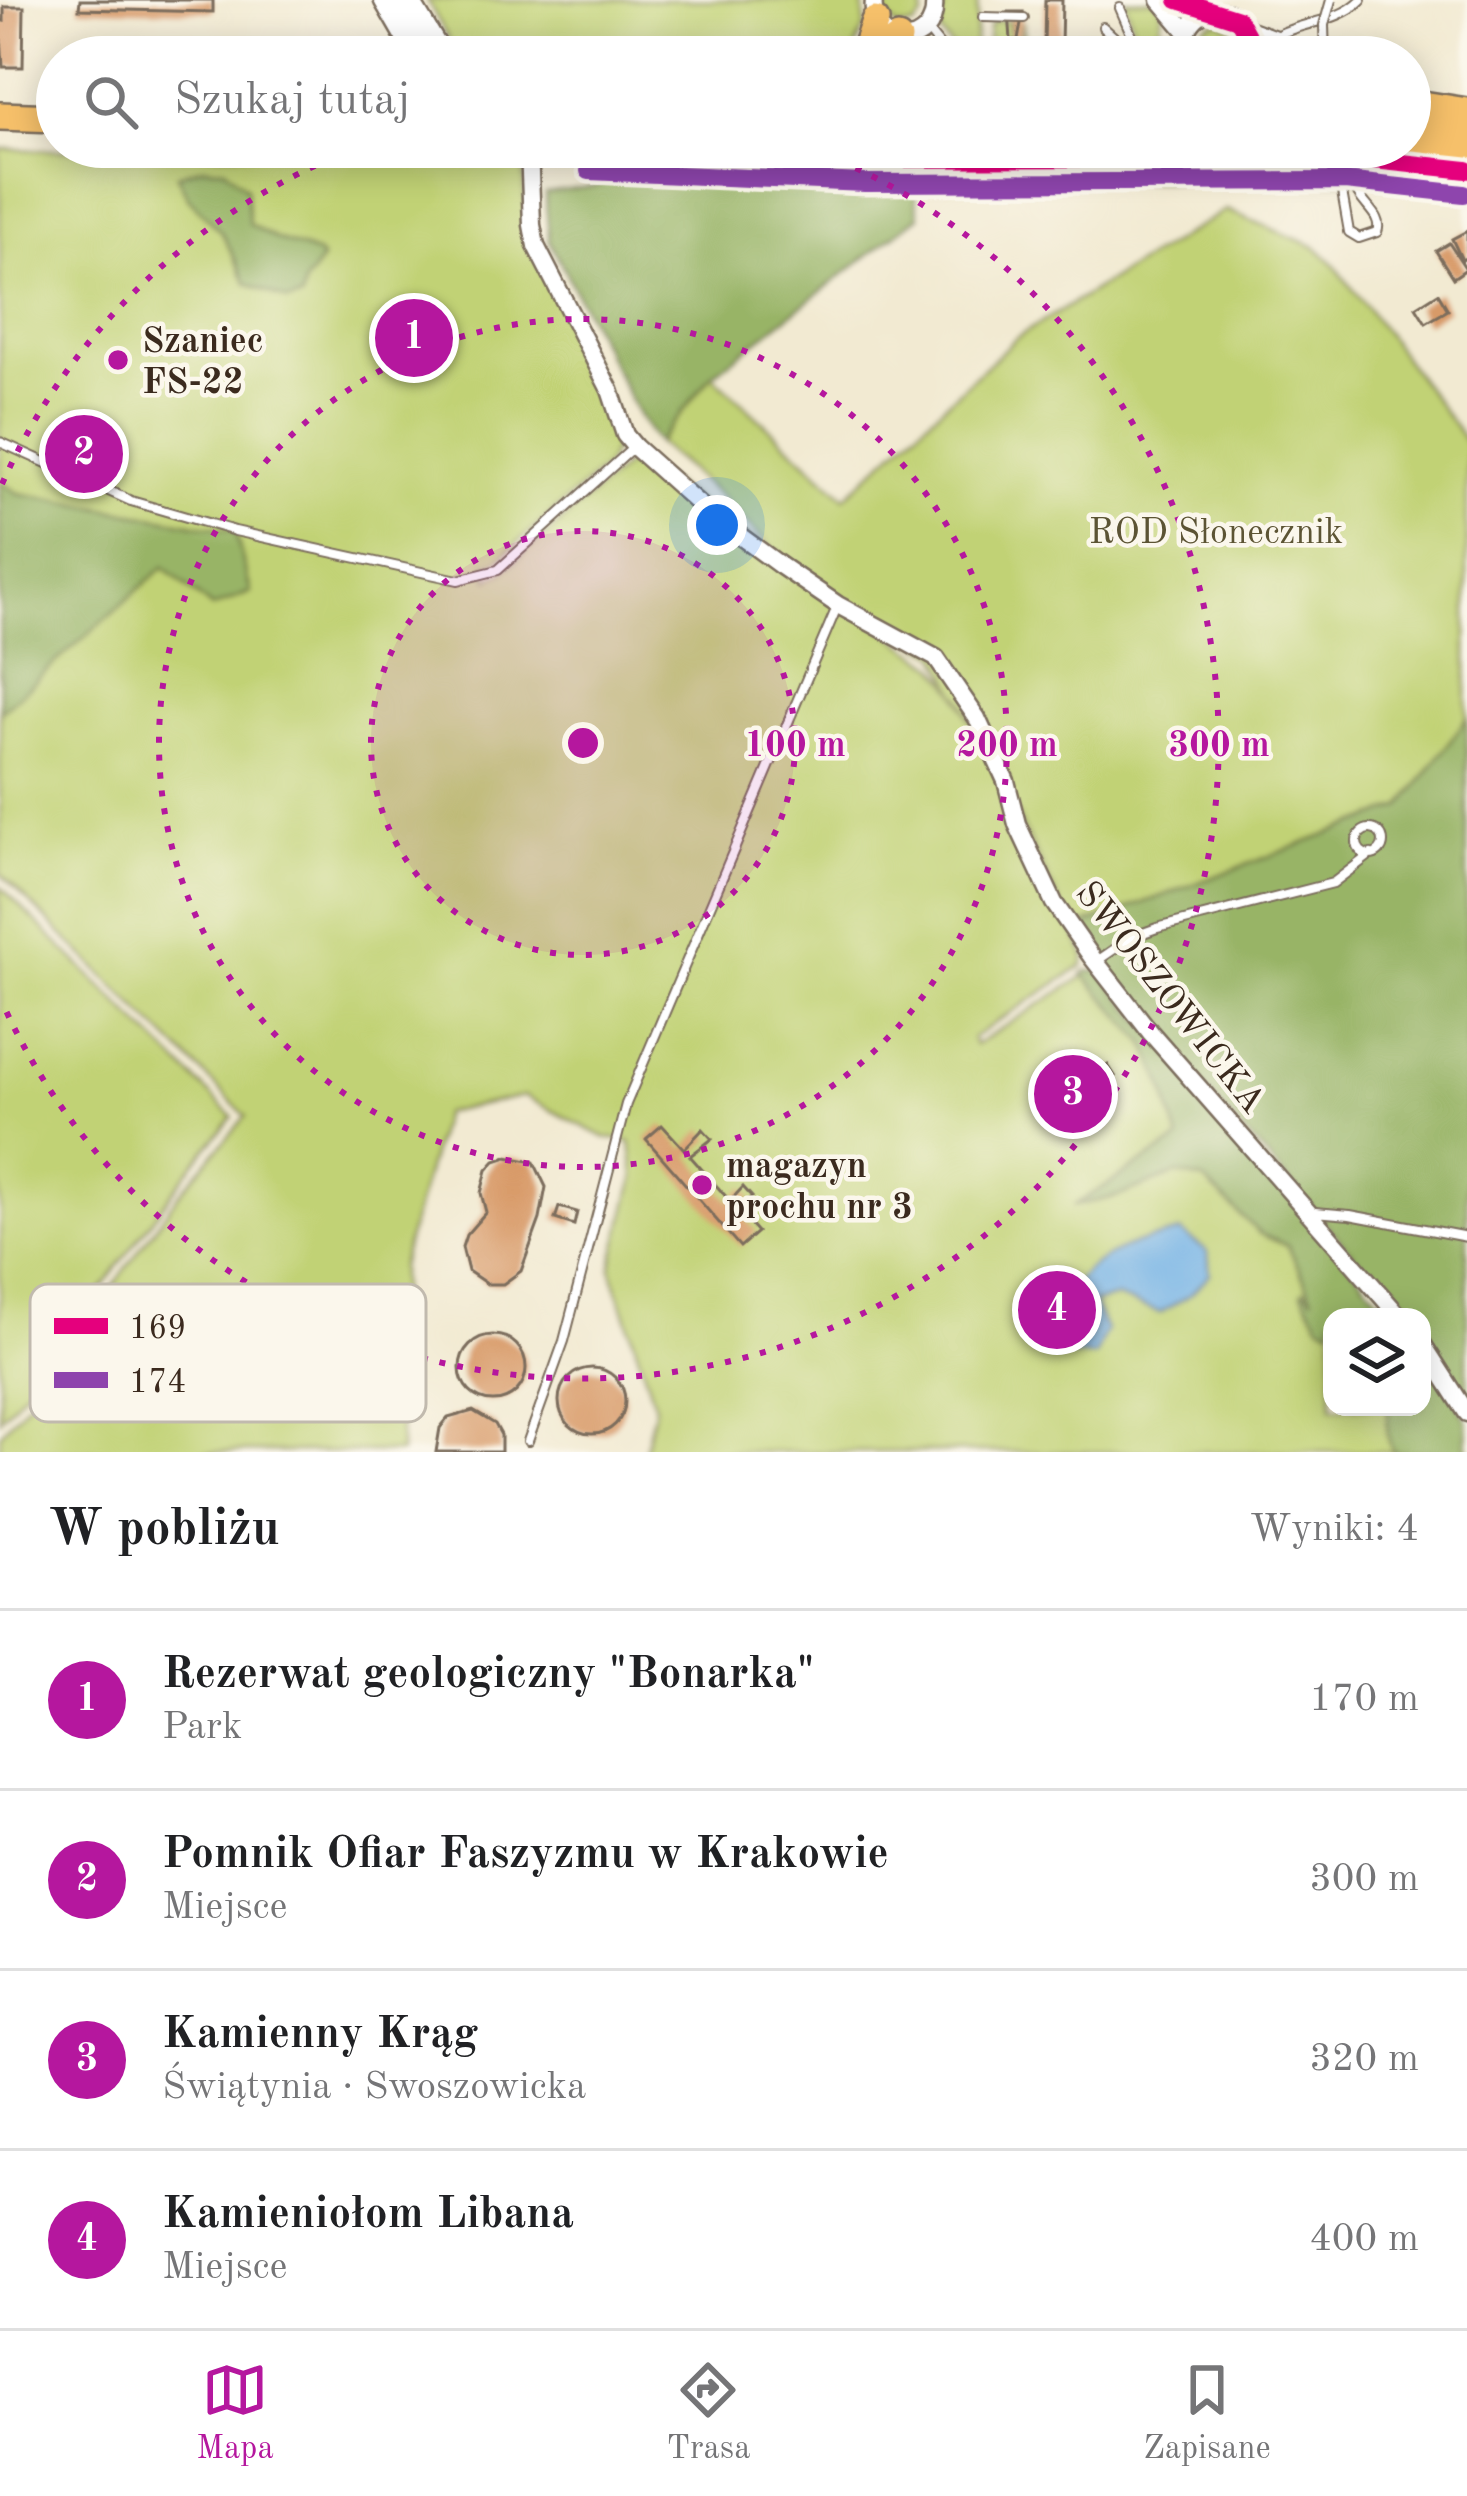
<!DOCTYPE html>
<html lang="pl">
<head>
<meta charset="utf-8">
<style>
  :root { --surface:#fff; --page:#f6f6f6; --text:#202124; --muted:#757577; --line:#e0e0e0; --accent:#b5179e }
  body { margin:0; font-family:"Old Standard TT",serif; background:var(--page); color:var(--text) }
  .controls { position:absolute; right:36px; bottom:36px; display:grid; overflow:hidden; border-radius:24px; box-shadow:0 6px 30px #0003 }
  .controls button { width:108px; height:108px; display:grid; place-items:center; padding:0; border:0; border-bottom:3px solid var(--line); background:var(--surface); color:var(--text); font:60px sans-serif }
  .you { position:absolute; left:717px; top:525px; width:42px; height:42px; margin:-30px; border:9px solid #fff; border-radius:50%; background:#1a73e8; box-shadow:0 0 0 18px #1a73e833 }
  .badge { display:grid; place-items:center; width:78px; height:78px; border-radius:50%; background:var(--accent); color:#fff; font-size:39px; font-weight:700 }
  .pin { position:absolute; translate:-50% -50%; border:6px solid #fff; box-shadow:0 3px 12px #0006 }
  .list { margin:0; padding:0; list-style:none }
  h2 { display:flex; justify-content:space-between; align-items:center; height:156px; margin:0; padding:0 48px; font-size:51px }
  h2 small { font-size:39px; font-weight:400; color:var(--muted) }
  .list li { display:grid; grid-template-columns:78px 1fr auto; gap:36px; align-items:center; box-sizing:border-box; height:180px; padding:0 48px; border-top:3px solid var(--line) }
  .list b { display:block; font-size:45px; white-space:nowrap }
  .list p { margin:0; font-size:39px; white-space:nowrap; color:var(--muted) }
  .list em { font-size:39px; font-style:normal; color:var(--muted) }
  .icon { flex:none; width:66px; height:66px; fill:none; stroke:currentColor; stroke-width:2; stroke-linecap:round; stroke-linejoin:round }
  .map { position:relative; flex:none; width:1467px; height:1452px; overflow:hidden }
  .search { position:absolute; background:var(--surface); box-shadow:0 6px 30px #0003; left:36px; right:36px; top:36px; height:132px; display:flex; align-items:center; gap:30px; box-sizing:border-box; padding:0 42px; border-radius:66px; color:var(--muted); font-size:45px }
  .sheet { height:876px; background:var(--surface) }
  nav { display:flex; justify-content:space-around; align-items:center; box-sizing:border-box; height:168px; border-top:3px solid var(--line); background:var(--surface); font-size:33px; color:var(--muted) }
  nav a { display:grid; justify-items:center; gap:6px }
  nav .on { color:var(--accent) }
  .map>svg:first-child { display:block }
  .green { fill:#c1d274; stroke:#7e7e49; stroke-width:3 }
  .forest { fill:#98b466; stroke:#6a6f42; stroke-width:3 }
  .water { fill:#72b1e5; stroke:#566e82; stroke-width:3 }
  .building { fill:#d89a68 }
  .lines { fill:none; stroke-linecap:round; stroke-linejoin:round }
  .service-casing { stroke:#7b6d5d; stroke-width:12 }
  .minor-casing { stroke:#7b6d5d; stroke-width:21 }
  .tertiary-casing { stroke:#7b6d5d; stroke-width:26 }
  .primary-casing { stroke:#7b6d5d; stroke-width:32 }
  .service { stroke:#fff; stroke-width:8 }
  .minor { stroke:#fff; stroke-width:16 }
  .tertiary { stroke:#fff; stroke-width:21 }
  .primary { stroke:#f6c06b; stroke-width:27 }
  .service-bridge-casing { stroke:#7b6d5d; stroke-width:12; stroke-linecap:butt }
  .service-bridge { stroke:#fff; stroke-width:8 }
  .bus-1-casing { stroke:#fbf7ec; stroke-width:27 }
  .bus-2-casing { stroke:#fbf7ec; stroke-width:27 }
  .bus-1 { stroke:#e5007d; stroke-width:18 }
  .bus-2 { stroke:#8e44ad; stroke-width:18 }
  .ring { fill:none; stroke:#b5179e; stroke-width:6; stroke-dasharray:6 12 }
  .poi-dot { fill:#b5179e; stroke:#fbf7ec; stroke-width:4.5 }
  .labels { text-anchor:middle; stroke-width:9; stroke-linejoin:round; paint-order:stroke }
  .poi-label { font-size:36px; font-weight:bold; fill:#3b2a1e; stroke:#fbf7ec; text-anchor:start }
  .park-label { font-size:36px; fill:#5c5434; stroke:#fbf7ec }
  .street-label { font-size:36px; fill:#3b2a1e; stroke:#fbf7ec }
  .key { fill:#fbf7ec; stroke:#c1baae; stroke-width:3 }
  .key-label { font-size:33px; fill:#3b2a1e }
  .centre { fill:#b5179e; stroke:#fbf7ec; stroke-width:6 }
  .ring-label { font-size:36px; text-anchor:middle; font-weight:bold; fill:#b5179e; stroke:#fbf7ec; stroke-width:9; stroke-linejoin:round; paint-order:stroke }
</style>
</head>
<body>
<div class="map">
<svg width="1467" height="1452" viewBox="0 0 1467 1452">
  <rect width="100%" height="100%" fill="#fbf7ec"/>
  <filter id="ink" filterUnits="userSpaceOnUse"><feTurbulence type="fractalNoise" baseFrequency=".00833" numOctaves="2"/><feDisplacementMap in="SourceGraphic" scale="24" xChannelSelector="R" yChannelSelector="G"/><feConvolveMatrix kernelMatrix="1 2 1 2 8 2 1 2 1" color-interpolation-filters="sRGB"/></filter>
  <filter id="wash" filterUnits="userSpaceOnUse"><feTurbulence type="fractalNoise" baseFrequency=".004" numOctaves="4" result="noise"/><feDisplacementMap in="SourceGraphic" scale="48" xChannelSelector="R" yChannelSelector="G"/><feGaussianBlur stdDeviation="2.7" result="paint"/><feColorMatrix in="noise" values="0 0 0 0 0 0 0 0 0 0 0 0 0 0 0 0 0 1.4 0 .05"/><feComposite in="paint" operator="in"/></filter>
  <g filter="url(#wash)">
    <rect width="100%" height="100%" fill="#f2ead2"/>
    <path class="green" d="M427,0H863L865,27L851,57H458Z
      M886,0H923V17L914,26L897,27L886,15Z
      M945,0H978L975,45L970,52L952,48L940,32Z
      M1125,0H1154L1162,9L1159,35L1162,55C1134,54 1133,23 1125,0Z
      M1008,21L1010,40L1021,36L1023,21L1024,45L1058,46V50L1015,49L1007,55L995,54L988,46L989,27L995,21Z
      M1200 39a17 17 0 1 1 34 0a17 17 0 1 1-34 0Z
      M0,149L482,158L523,166L527,234L610,405C617,430 619,446 604,468L496,562L486,565L489,579L503,572L628,464L640,462L936,666L960,697L1086,957L1083,966L972,1038L975,1045L1085,976L1144,1040L1163,1084L1349,1293L1332,1317V1407H1422L1467,1429V1452H644L655,1406L611,1268L635,1177L631,1142L604,1137L524,1096L443,1113L400,1266V1452H0V1434L49,1377L178,1195L246,1116L0,873Z
      M695,162L936,167L968,173L705,170Z
      M1358,170L1441,179L1243,182L1014,179L994,174L999,171H1227L1283,178L1320,177Z
      M1226,210L1316,247L1334,264L1467,443V719L1402,807L1076,928L1063,910L938,655L849,604L782,559L722,498L657,443L712,375L845,497L1016,338Z
      M0,886L233,1117C149,1213 85,1324 0,1419Z"/>
    <path class="forest" d="M203,167L225,168L246,188L249,224L276,239L318,254L322,260L305,282L302,298L288,301L247,283L222,233L188,198L177,175Z
      M618,174L705,185L914,186L919,216L712,375L657,443L639,417L549,240L545,193L597,186Z
      M0,482L18,493L235,531L251,592L212,608L164,567L0,712Z
      M1467,718V1402L1422,1333V1317H1409L1155,1032L1076,928L1402,807Z
      M1087,971H1099L1395,1317H1332V1327L1320,1324L1302,1293L1304,1290L1313,1298L1288,1246L1260,1234L1204,1180L1176,1174L1119,1196L1073,1206L1179,1140L1163,1084L1144,1041L1083,974Z
      M1422,1345L1467,1420V1452H1394C1384,1437 1389,1424 1388,1407H1422Z"/>
    <path class="water" d="M1181,1232L1208,1252L1210,1274L1191,1294L1160,1313L1117,1297L1093,1303L1106,1330L1095,1356L1052,1353L1039,1342C1052,1324 1061,1302 1074,1285C1098,1252 1143,1240 1181,1232Z"/>
    <g id="blocks">
      <path class="building" d="M80,0H213V12L79,9Z
        M1045,0H1062L1061,45H1044Z
        M4,7H24L23,67H3L0,20L4,21Z
        M1009,12H1023L1018,40H1011Z
        M1467,231V257L1462,260L1452,239Z
        M1449,243L1466,269L1453,278L1436,251Z
        M1438,293L1448,310L1426,323L1416,307Z
        M1108,1065L1115,1076L1097,1087L1090,1075Z
        M662,1125L684,1149L703,1129L712,1139L690,1156L730,1201L743,1187L752,1197L736,1208L757,1232L740,1247L646,1139Z
        M507,1157L534,1162L546,1187L540,1219L521,1271L503,1284H487L468,1271L462,1247L466,1235L486,1212L481,1193L487,1170L495,1161Z
        M559,1207L577,1212L574,1225L555,1219Z
        M460 1368a33 33 0 1 1 66 0a33 33 0 1 1-66 0Z
        M559 1401a33 33 0 1 1 66 0a33 33 0 1 1-66 0Z
        M473,1411L495,1424L501,1435V1452H436L440,1428L448,1418Z"/>
    </g>
  </g>
  <g filter="url(#ink)">
    <use href="#blocks" fill-opacity="0" stroke="#7b6d5d" stroke-width="3"/>
    <g class="lines">
      <g class="service-casing">
        <path id="service" d="M1120,8L1141,57
          M983,17L1024,18
          M1249,25L1276,35
          M1103,27L1115,38L1114,57
          M927,30L944,51L954,57
          M1251,49C1265,44 1273,36 1287,31C1312,21 1341,20 1361,0
          M959,164L1004,183L1240,187L1467,182
          M1341,186L1349,232L1359,238L1377,232C1384,215 1359,204 1354,185
          M0,442L131,501L235,531L458,580L498,570L633,448
          M1357 842a13 13 0 1 1 26 0a13 13 0 1 1-26 0Z
          M1097,961L1132,937L1157,928L1333,883L1371,854
          M1315,1212L1350,1215L1467,1237
          M528,1441L564,1341L626,1104L837,607"/>
      </g>
      <g class="minor-casing">
        <path id="minor" d="M874,0C868,52 939,53 934,0
          M1160,0L1187,32
          M1178,0C1203,16 1232,1 1248,30L1246,57
          M1189,57C1181,37 1188,21 1207,11
          M529,147L532,225L536,246L610,390L625,435L635,447L710,514L781,566L838,605L936,658L977,718L1006,781L1017,824L1054,903L1091,956L1151,1033L1400,1317
          M940,159L1346,157L1467,170
          M1422,1343L1467,1413"/>
      </g>
      <g class="tertiary-casing">
        <path id="tertiary" d="M385,0L418,57
          M408,0L442,57"/>
      </g>
      <g class="primary-casing">
        <path id="primary" d="M1247,55L1248,57
          M863,57L875,21
          M874,57L898,39
          M1410,103L1467,112
          M0,116L57,118
          M1410,122L1467,131
          M1410,146L1467,154
          M590,147L761,152L829,147
          M813,155L940,159"/>
      </g>
      <use href="#service" class="service"/>
      <use href="#minor" class="minor"/>
      <use href="#tertiary" class="tertiary"/>
      <use href="#primary" class="primary"/>
      <g class="service-bridge-casing">
        <path id="service-bridge" d="M1325,57L1324,25L1331,0"/>
      </g>
      <use href="#service-bridge" class="service-bridge"/>
      <g class="bus-1-casing">
        <path id="bus-1" d="M1178,0L1238,19L1249,39L1248,57
          M590,147L865,159L1346,157L1467,170"/>
      </g>
      <g class="bus-2-casing">
        <path id="bus-2" d="M589,171L865,183L1345,181L1464,194"/>
      </g>
      <use href="#bus-1" class="bus-1"/>
      <use href="#bus-2" class="bus-2"/>
    </g>
  </g>
  <circle cx="583" cy="743" r="212" fill="#b5179e" fill-opacity=".12"/>
  <g class="ring">
    <circle cx="583" cy="743" r="212"/>
    <circle cx="583" cy="743" r="424"/>
    <path d="M2 484A636 636 0 0 1 360 147M806 147A636 636 0 1 1 2 1002"/>
  </g>
  <g class="poi-dot">
    <circle cx="118" cy="360" r="12"/>
    <circle cx="702" cy="1185" r="12"/>
  </g>
  <g class="labels">
    <g class="poi-label">
      <text x="142" y="352">Szaniec<tspan x="142" dy="41">FS-22</tspan></text>
      <text x="726" y="1177">magazyn<tspan x="726" dy="41">prochu nr 3</tspan></text>
    </g>
    <g class="park-label">
      <text x="1216" y="543">ROD Słonecznik</text>
    </g>
    <g class="street-label">
      <text transform="translate(1172 996) rotate(52)" y="13">SWOSZOWICKA</text>
    </g>
  </g>
  <rect x="30" y="1284" width="396" height="138" rx="18" class="key"/>
  <rect x="54" y="1318" width="54" height="16" fill="#e5007d"/>
  <rect x="54" y="1372" width="54" height="16" fill="#8e44ad"/>
  <g class="key-label">
    <text x="129" y="1338">169</text>
    <text x="129" y="1392">174</text>
  </g>
  <circle cx="583" cy="743" r="18" class="centre"/>
  <g class="ring-label">
    <text x="795" y="756">100 m</text>
    <text x="1007" y="756">200 m</text>
    <text x="1219" y="756">300 m</text>
  </g>
</svg>
<div class="controls">
<button><svg class="icon" aria-label="layers" viewBox="0 0 24 24"><path d="M12 4l9 5-9 5-9-5zM3 14l9 5 9-5"/></svg></button>
</div>
<div class="you"></div>
<div class="pin badge" style="left:414px;top:338px">1</div>
<div class="pin badge" style="left:84px;top:454px">2</div>
<div class="pin badge" style="left:1073px;top:1094px">3</div>
<div class="pin badge" style="left:1057px;top:1310px">4</div>
<div class="search"><svg class="icon" aria-label="search" viewBox="0 0 24 24"><circle cx="10" cy="10" r="6"/><path d="M15 15l6 6"/></svg>Szukaj tutaj</div>
</div>
<section class="sheet">
<h2>W pobliżu<small>Wyniki: 4</small></h2>
<ul class="list">
<li><span class="badge">1</span><div><b>Rezerwat geologiczny &quot;Bonarka&quot;</b><p>Park</p></div><em>170 m</em></li>
<li><span class="badge">2</span><div><b>Pomnik Ofiar Faszyzmu w Krakowie</b><p>Miejsce</p></div><em>300 m</em></li>
<li><span class="badge">3</span><div><b>Kamienny Krąg</b><p>Świątynia · Swoszowicka</p></div><em>320 m</em></li>
<li><span class="badge">4</span><div><b>Kamieniołom Libana</b><p>Miejsce</p></div><em>400 m</em></li>
</ul>
</section>
<nav>
<a class="on"><svg class="icon" aria-label="map" viewBox="0 0 24 24"><path d="M3 6l6-2 6 2 6-2v14l-6 2-6-2-6 2zM9 4v14M15 6v14"/></svg>Mapa</a>
<a><svg class="icon" aria-label="directions" viewBox="0 0 24 24"><path d="M12 3l9 9-9 9-9-9zM9 14v-3h6M13 9l2 2-2 2"/></svg>Trasa</a>
<a><svg class="icon" aria-label="saved" viewBox="0 0 24 24"><path d="M7 4h10v16l-5-4-5 4z"/></svg>Zapisane</a>
</nav>
</body>
</html>
